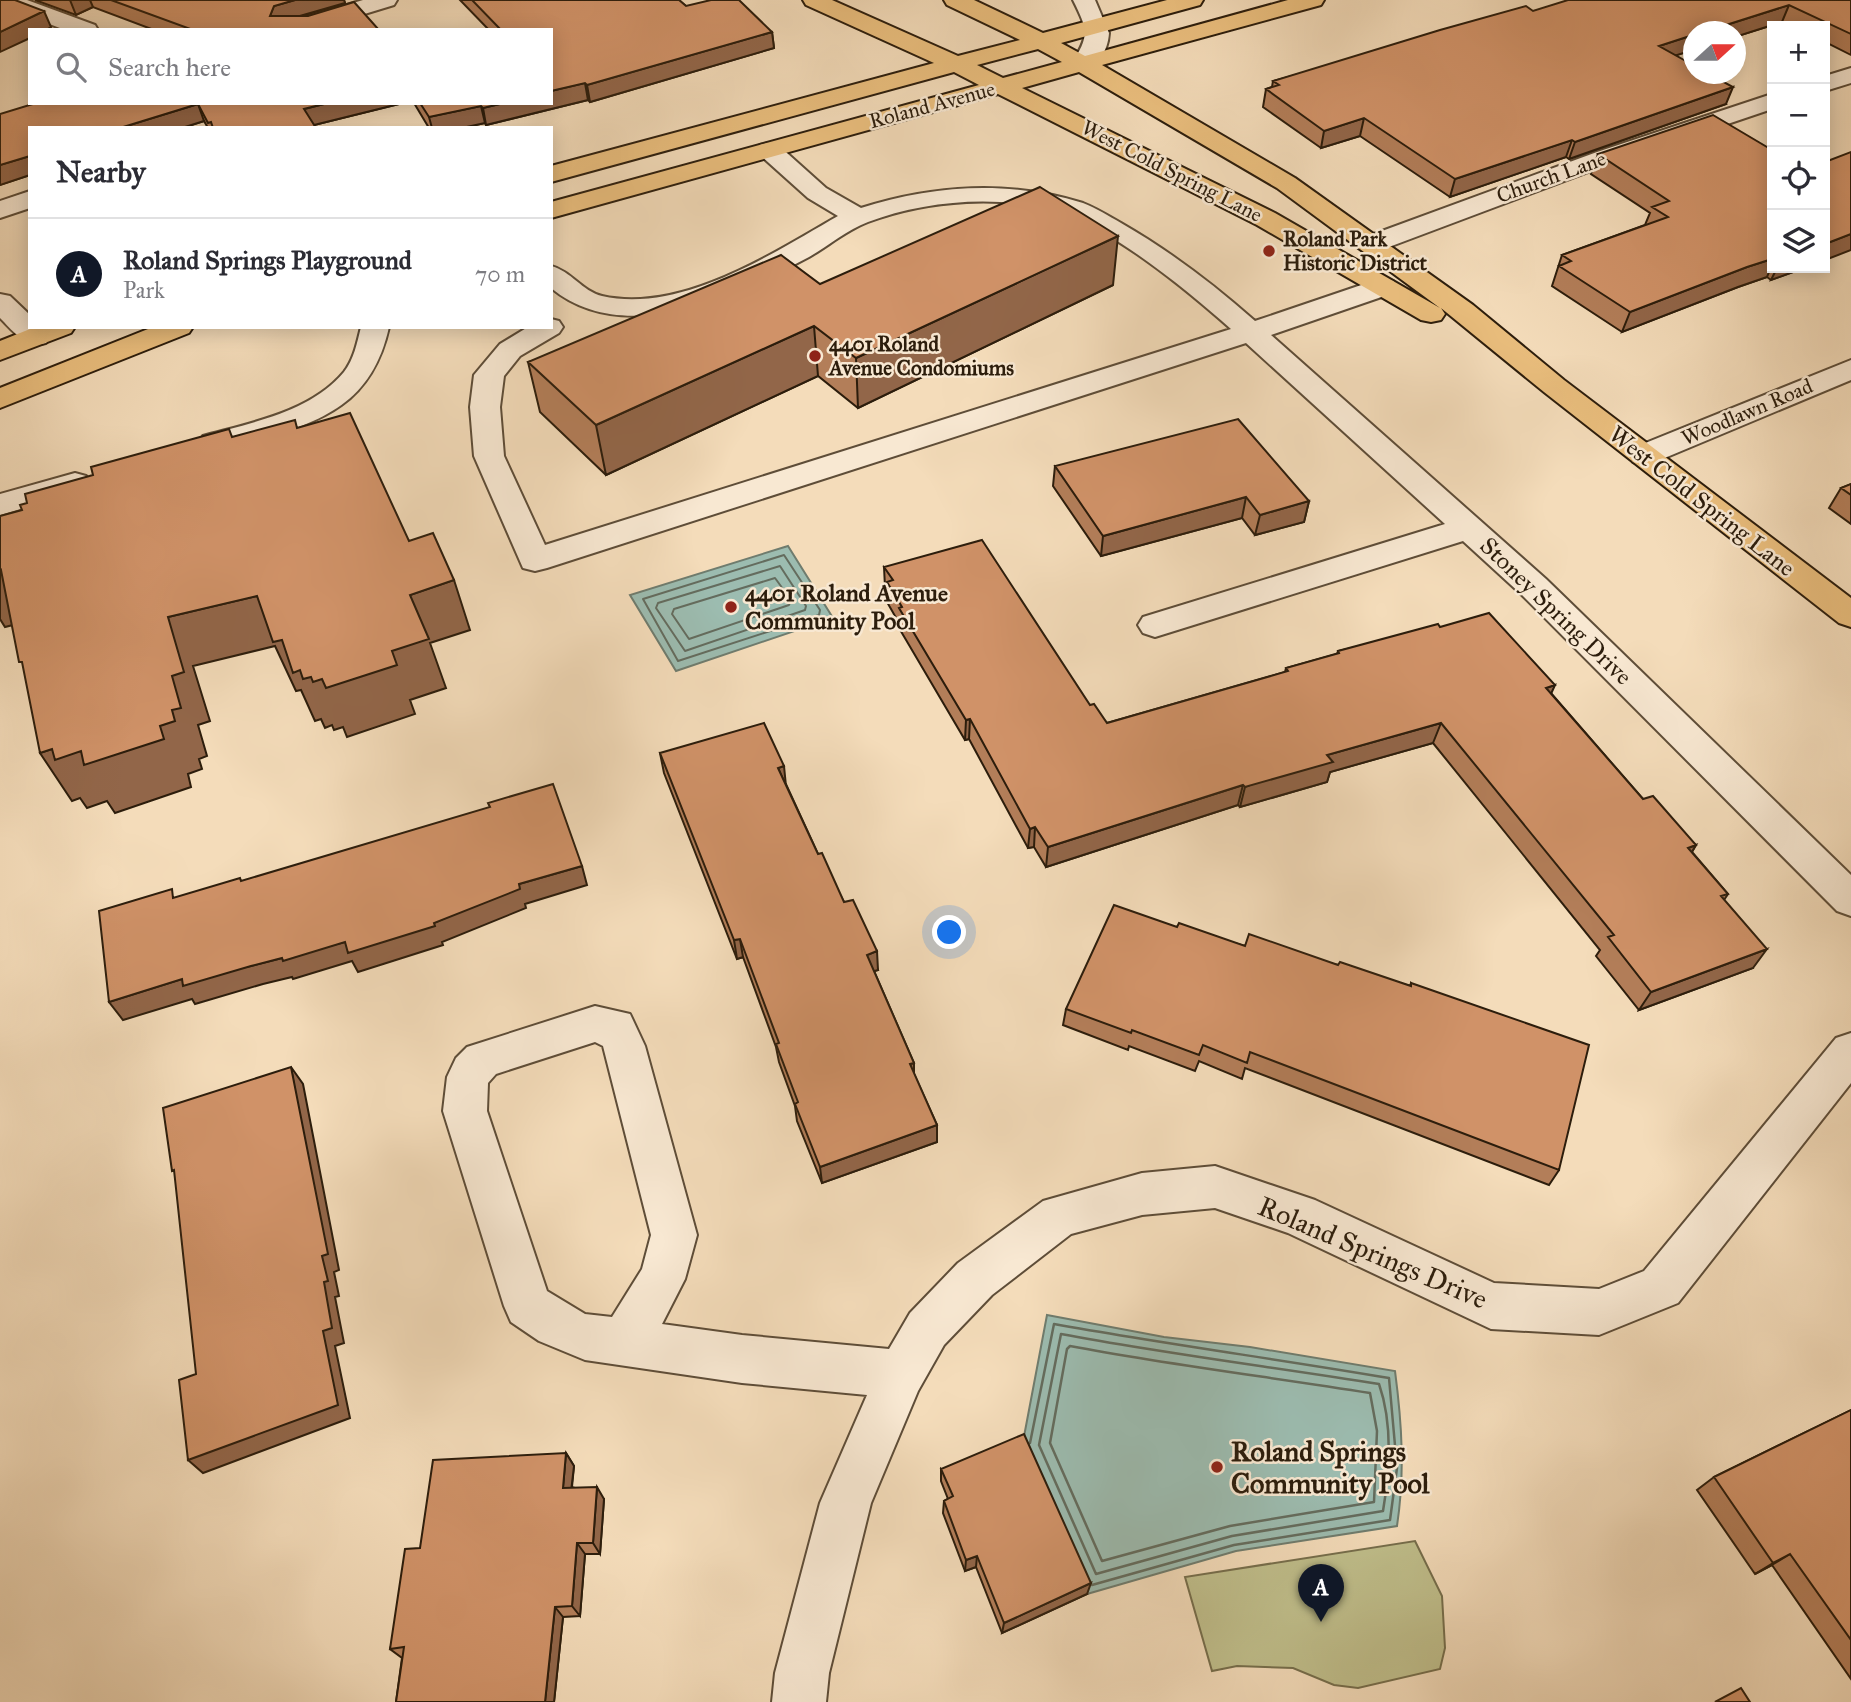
<!DOCTYPE html>
<html lang="en">
<head>
<meta charset="utf-8">
<style>
  :root { --surface:#fff; --page:#f7f7f7; --text:#2b2b33; --muted:#7c7c81; --line:#e1e1e2; --accent:#111827 }
  body { margin:0; font-family:"IM FELL Great Primer",serif; background:var(--page); color:var(--text) }
  .controls { position:absolute; right:21px; top:21px; display:grid; overflow:hidden; border-radius:0px; box-shadow:0 4px 18px #0003 }
  .controls button { width:63px; height:63px; display:grid; place-items:center; padding:0; border:0; border-bottom:2px solid var(--line); background:var(--surface); color:var(--text); font:35px sans-serif }
  .compass { position:absolute; left:1683px; top:21px; width:63px; height:63px; border-radius:50%; background:var(--surface); box-shadow:0 4px 18px #0003; rotate:69deg }
  .you { position:absolute; left:950px; top:933px; width:24px; height:24px; margin:-18px; border:5px solid #fff; border-radius:50%; background:#1a73e8; box-shadow:0 0 0 10px #1a73e833 }
  .badge { display:grid; place-items:center; width:46px; height:46px; border-radius:50%; background:var(--accent); color:#fff; font-size:23px; font-weight:700 }
  .pin { position:absolute; translate:-50% -58px; filter:drop-shadow(0 2px 4px #0008) }
  .pin::after { content:''; position:absolute; top:37px; width:24px; height:21px; background:inherit; clip-path:polygon(0 0,100% 0,50% 100%) }
  .list { margin:0; padding:0; list-style:none }
  h2 { display:flex; justify-content:space-between; align-items:center; height:91px; margin:0; padding:0 28px; font-size:30px }
  h2 small { font-size:23px; font-weight:400; color:var(--muted) }
  .list li { display:grid; grid-template-columns:46px 1fr auto; gap:21px; align-items:center; box-sizing:border-box; height:112px; padding:0 28px; border-top:2px solid var(--line) }
  .list b { display:block; font-size:26px; white-space:nowrap }
  .list p { margin:0; font-size:23px; white-space:nowrap; color:var(--muted) }
  .list em { font-size:23px; font-style:normal; color:var(--muted) }
  .icon { flex:none; width:38px; height:38px; fill:none; stroke:currentColor; stroke-width:2; stroke-linecap:round; stroke-linejoin:round }
  .map { position:relative; flex:none; width:1851px; height:1702px; overflow:hidden }
  .search { position:absolute; background:var(--surface); box-shadow:0 4px 18px #0003; left:28px; top:28px; width:525px; height:77px; display:flex; align-items:center; gap:18px; box-sizing:border-box; padding:0 24px; border-radius:0px; color:var(--muted); font-size:26px }
  .panel { position:absolute; background:var(--surface); box-shadow:0 4px 18px #0003; left:28px; top:126px; width:525px; height:203px; border-radius:0px }
  .map>svg:first-child { display:block }
  .green { fill:#c0bf8c; stroke:#766e4c; stroke-width:2 }
  .water { fill:#9cbcb0; stroke:#6f7c6e; stroke-width:2 }
  .lines { fill:none; stroke-linecap:round; stroke-linejoin:round }
  .shore-far1 { stroke:#646c5e; stroke-width:2 }
  .shore { stroke:#646c5e; stroke-width:2.5 }
  .minor-casing { stroke:#5e4d38; stroke-width:4 }
  .major-casing { stroke:#2c1d0c; stroke-width:4 }
  .minor { fill:#f8e8d2; fill-rule:evenodd }
  .major { fill:#eabe7d; fill-rule:evenodd }
  .wall { fill:#b37e59; stroke:#2c1d0c; stroke-width:2 }
  .shaded-wall { fill:#926649; stroke:#2c1d0c; stroke-width:2 }
  .building { fill:#d09268; stroke:#2c1d0c; stroke-width:2 }
  .poi-dot { fill:#8f2418; stroke:#f8e8d2; stroke-width:2.5 }
  .labels { text-anchor:middle; stroke-width:5; stroke-linejoin:round; paint-order:stroke }
  .far-street-label { font-size:21px; fill:#2c1d0c; stroke:#f8e8d2 }
  .far-poi-label { font-size:21px; font-weight:bold; fill:#2c1d0c; stroke:#f8e8d2; text-anchor:start }
  .street-label { font-size:24px; fill:#2c1d0c; stroke:#f8e8d2 }
  .poi-label { font-size:24px; font-weight:bold; fill:#2c1d0c; stroke:#f8e8d2; text-anchor:start }
  .near-street-label { font-size:28px; fill:#2c1d0c; stroke:#f8e8d2 }
  .near-poi-label { font-size:28px; font-weight:bold; fill:#2c1d0c; stroke:#f8e8d2; text-anchor:start }
</style>
</head>
<body>
<div class="map">
<svg width="1851" height="1702" viewBox="0 0 1851 1702">
  <rect width="100%" height="100%" fill="#f4dcba"/>
  <filter id="stains"><feTurbulence type="fractalNoise" baseFrequency=".00286" numOctaves="4"/><feColorMatrix values="0 0 0 0 .2 0 0 0 0 .09 0 0 0 0 .02 0 0 0 .5 -.17"/></filter>
  <radialGradient id="worn" r=".72"><stop offset=".6" stop-color="#630" stop-opacity="0"/><stop offset="1" stop-color="#630" stop-opacity=".3"/></radialGradient>
  <path class="green" d="M1415,1541L1442,1596L1445,1648L1440,1669L1358,1688L1334,1685L1293,1668L1237,1666L1212,1671L1185,1577Z"/>
  <path class="water" d="M788,546L833,618L676,671L630,595Z
    M1047,1315L1164,1337L1250,1347L1395,1371C1402,1424 1405,1473 1397,1526L1236,1551L1087,1594L1022,1447Z"/>
  <g class="lines">
    <path class="shore-far1" d="M784,555L820,610L819,615L678,661L643,599Z
      M780,566L806,606L805,610L685,651L656,608L658,603Z
      M775,578L791,600L789,605L689,639L672,614L674,609Z"/>
    <path class="shore" d="M1061,1334C1167,1354 1273,1367 1379,1384C1393,1424 1390,1470 1383,1511L1232,1536L1096,1574L1039,1445Z
      M1070,1346C1170,1365 1270,1377 1370,1393L1377,1431L1374,1502L1230,1526L1102,1561L1050,1443L1067,1349Z
      M1030,1443L1054,1324C1165,1344 1277,1359 1389,1378L1397,1468L1390,1520L1234,1545L1092,1585"/>
    <g class="minor-casing">
      <path id="minor" d="M0,0H27L95,25L98,30H65L0,5Z
        M363,0H397L394,5L312,30H277L280,25Z
        M1073,0H1095L1109,33C1108,52 1095,74 1075,69L1071,64C1090,36 1088,30 1073,0Z
        M1851,68V83L1825,91V76Z
        M1772,94V109L1615,162L1381,250L1372,252L1363,250L1359,244L1363,238L1597,152Z
        M769,143L778,145L826,188L861,208C933,185 1010,180 1083,203C1096,208 1109,216 1121,223C1170,251 1213,284 1255,321L1373,281L1383,279L1393,281L1397,287L1393,293L1271,335L1546,579L1851,875V916L1837,911L1522,595L1463,541L1155,637L1143,633L1138,625L1143,617L1445,524L1246,343L547,568L535,571L523,568L474,456L470,407L474,375L500,344L528,327H551V319L559,321L563,327L559,333L520,356L504,376L500,407L504,456L545,545L1231,329C1188,291 1119,234 1066,215C1006,193 927,200 868,222C847,230 828,246 809,257C736,296 625,349 551,288V266C571,271 582,291 602,296C681,314 773,253 838,216L808,198L760,155L757,150L760,145Z
        M30,191V208L0,218V201Z
        M0,294L10,296L30,315V327H42L50,337L46,343C25,348 14,332 0,318Z
        M361,327H389C372,403 324,421 255,441C238,446 220,454 203,450L199,443L203,436C250,423 311,412 344,372C354,359 357,343 361,327Z
        M1851,360V380L1655,462L1644,465L1633,462L1629,455L1633,448Z
        M75,473L86,476L91,483L86,490L0,515V494Z
        M595,1006L630,1014L645,1046L697,1235L685,1279L662,1324L742,1335L889,1349L910,1313L958,1263L1043,1201L1142,1173L1215,1166L1315,1200L1494,1283L1599,1289L1644,1271L1836,1038L1851,1033V1083L1678,1303L1599,1335L1491,1329L1288,1233L1215,1208L1142,1215L1071,1234L992,1295L944,1345L918,1391L871,1503L829,1673L826,1702H772L775,1673L820,1503L867,1395L742,1383L585,1360L539,1341L511,1322L504,1306L443,1111L447,1077L456,1058L467,1047ZM595,1042L603,1046L651,1235L642,1269L612,1317L585,1314L547,1291L487,1111L488,1083L496,1074Z"/>
    </g>
    <g class="major-casing">
      <path id="major" d="M803,0H832L958,56L1020,40L947,5L944,0H974L1043,33L1167,0H1203L1200,5L1061,43L1085,56L1288,0H1324L1321,5L1102,65L1295,178L1473,305L1564,380L1851,598V627L1839,623L1544,392L1441,308L1445,314L1441,320L1431,322L1421,320L1257,225L998,94L551,218V202L979,85L954,72L551,182V166L934,63L806,5ZM1038,49L1062,62L1003,78L977,65ZM1079,72L1277,188L1440,308L1275,213L1022,88Z
        M35,327H75L71,333L0,360V341Z
        M153,327H193L189,333L0,408V388Z"/>
    </g>
    <use href="#minor" class="minor"/>
    <use href="#major" class="major"/>
  </g>
  <path class="wall" d="M35,0H344L345,3L301,16L379,30H154L93,7L76,15Z
    M460,0H679L686,6L772,32L774,48L590,102L588,100L486,125L485,123L462,128H429L414,103H551V30H489Z
    M1851,0V55L1825,42V26H1792L1782,22L1735,37V32H1693V50L1676,55L1726,104L1569,159L1566,157L1450,197L1360,136L1321,148L1263,107L1266,89L1272,87L1273,81L1533,11Z
    M36,103H403L314,125L316,128H208L204,121L182,128H30V175L0,185Z
    M1772,150V268H1804L1771,280L1767,277L1738,287L1622,332L1552,286L1562,255L1645,225L1650,213L1591,174L1598,154Z
    M820,284L1113,285L858,408L818,376L606,475L540,412L528,362Z
    M1055,466L1309,501L1304,522L1255,535L1242,518L1101,556L1053,486Z
    M1851,484V524L1829,508L1841,488Z
    M884,567L1090,705L1107,723L1285,672L1286,668L1337,654L1338,651L1440,627L1551,693L1643,799L1696,845L1692,852L1728,894L1724,900L1753,968L1639,1010L1596,956L1600,950L1433,743L1330,772L1327,782L1240,807L1238,805L1046,867L1034,847L1028,848L969,739L965,740L899,628V623L887,602V591L885,587Z
    M660,753L786,784L818,854L844,902L878,970L874,971L914,1063V1074L937,1125V1142L822,1183L797,1121L795,1106L779,1062L776,1047L743,957L737,959L664,773Z
    M1177,927L1245,946L1338,965L1410,986L1411,983L1559,1170L1549,1185L1245,1068L1242,1079L1199,1061L1195,1071L1129,1046L1128,1050L1063,1025L1066,1009Z
    M1851,1410V1679L1772,1565L1755,1574L1697,1490L1714,1477Z
    M566,1453L574,1466L572,1487L604,1499L600,1554H585L580,1616L563,1617L554,1702H396L402,1658L390,1649L420,1548Z
    M941,1469L1087,1594L1002,1633L976,1567L965,1571L943,1513L944,1501L948,1499L941,1481Z"/>
  <path class="shaded-wall" d="M70,0H90L93,7L76,15Z
    M295,0H344L345,3L279,22L270,16L274,6Z
    M1789,5L1782,22L1735,37V32H1704Z
    M44,11L51,27L46,30H30V38L0,52V32Z
    M772,32L774,48L590,102L587,85Z
    M1693,35V50L1652,63L1659,46Z
    M585,83L588,100L486,125L483,108L504,103H551V91Z
    M1733,87L1726,104L1569,159L1575,142Z
    M328,103H403L310,126L304,109Z
    M198,104L204,121L182,128H120Z
    M481,106L485,123L462,128H432L429,117Z
    M1364,118L1360,136L1321,148L1324,131Z
    M1572,140L1566,157L1450,197L1455,179Z
    M30,156V175L0,185V165Z
    M1851,234V250L1825,260V244Z
    M1118,236L1113,285L858,408L856,358Z
    M1772,259V265L1767,277L1738,287L1622,332L1630,312L1747,267Z
    M1777,268H1804L1771,280Z
    M814,326L818,376L606,475L596,425Z
    M1246,497L1242,518L1101,556L1103,536Z
    M1309,501L1304,522L1255,535L1260,515Z
    M1,570L32,620L5,627L0,619V571Z
    M454,580L470,630L430,643L446,688L410,700L415,714L347,737L343,727L334,730L332,725L325,728L321,719L315,721L301,690L296,691L275,646L193,666L210,721L198,725L207,756L199,759L202,769L188,774L191,787L115,813L107,801L87,808L80,798L72,801L40,753L52,749L160,726L172,710V676L168,617L257,596L282,640L392,651L410,595Z
    M1555,685L1546,705V688Z
    M970,719L969,739L965,740L966,720Z
    M1441,723L1433,743L1330,772L1327,782L1240,807L1245,787L1327,755Z
    M784,766L786,786L778,768Z
    M1243,785L1238,805L1046,867L1048,847Z
    M1035,827L1034,847L1028,848L1030,829Z
    M1696,845L1684,865L1688,848Z
    M582,866L587,885L525,904L526,908L442,942L443,945L358,972L352,961L293,979L292,977L263,984L195,1004L192,999L123,1020L109,1002L182,979L251,966L345,942L434,923L519,884Z
    M740,939L743,957L737,959L734,940Z
    M1767,949L1753,968L1639,1010L1651,992Z
    M877,951L878,970L868,973L867,955Z
    M914,1063V1080L910,1064Z
    M291,1067L303,1084L339,1270L334,1272L339,1296L335,1297L344,1343L335,1346L350,1418L203,1473L188,1460L323,1331L322,1256Z
    M937,1125V1142L822,1183L820,1167Z
    M566,1453L574,1466L570,1500L563,1488Z
    M597,1487L604,1499L600,1554L593,1543Z
    M577,1543L585,1554L580,1616L572,1606Z
    M1790,1554L1772,1565L1755,1574L1773,1563Z
    M977,1556L976,1567L965,1571L966,1560Z
    M1091,1583L1087,1594L1002,1633L1004,1623Z
    M555,1607L563,1617L554,1702H545Z"/>
  <path class="building" d="M0,0H15L44,11L0,32Z
    M111,0H295L274,6L270,16H308L354,2L379,30H193Z
    M472,0H679L686,6L711,0H739L772,32L587,85L585,83L551,91V30H501Z
    M1568,0H1851V34L1789,5L1704,32H1693V35L1659,46L1693,65V74H1709L1733,87L1575,142L1572,140L1455,179L1364,118L1324,131L1266,89L1279,85L1273,81L1440,30L1526,6L1533,11Z
    M36,103H328L304,109L316,128H213L211,122L208,123L198,104L120,128H30V156L0,165V114Z
    M420,103H504L483,108L481,106L429,117Z
    M1713,115L1772,150V259L1747,267L1630,312L1559,266L1571,261L1562,255L1668,217L1652,207L1669,201L1598,154Z
    M1851,152V234L1825,244V162Z
    M1040,187L1118,236L856,358L814,326L596,425L528,362L781,255L820,284Z
    M350,413L409,541L433,533L454,580L410,595L429,639L392,651L397,665L326,688L322,679L313,682L311,677L303,679L300,670L293,673L282,640L273,642L257,596L168,617L184,672L172,676L181,708L172,710L175,721L160,726L164,739L84,765L81,751L55,760L52,749L40,753L22,662H19L1,570L0,571V516L22,510L20,505L27,503L25,494L93,475L91,467L229,429L232,437L295,420L297,428Z
    M1238,419L1309,501L1260,515L1246,497L1103,536L1055,466Z
    M1851,484V495L1841,488Z
    M982,540L1090,705L1094,704L1107,723L1288,671L1286,668L1339,653L1338,651L1438,624L1440,627L1489,613L1555,685L1546,688L1643,799L1653,796L1696,845L1688,848L1728,894L1721,896L1767,949L1651,992L1608,937L1614,935L1441,723L1327,755L1333,762L1245,787L1243,785L1048,847L1035,827L1030,829L970,719L966,720L899,608L902,607L887,582L893,580L884,567Z
    M764,723L784,766L778,768L818,854L822,853L844,902L853,900L877,951L867,955L914,1063L910,1064L937,1125L820,1167L795,1104L798,1102L776,1044L779,1043L740,939L734,940L660,753Z
    M553,784L582,866L519,884L520,889L434,923L435,926L348,953L345,942L283,961L282,958L251,966L183,986L182,979L109,1002L99,911L172,889L173,898L240,878L241,881L490,807L488,803Z
    M1114,905L1177,927L1179,923L1245,946L1249,934L1338,965L1340,962L1411,986V983L1589,1045L1559,1170L1250,1052L1247,1063L1203,1045L1199,1055L1132,1030L1131,1033L1066,1009Z
    M291,1067L328,1254L322,1256L328,1281L324,1282L332,1328L323,1331L338,1405L188,1460L179,1380L196,1374L174,1170L172,1171L163,1108Z
    M1851,1410V1640L1790,1554L1773,1563L1714,1477Z
    M1024,1434L1091,1583L1004,1623L977,1556L966,1560L944,1501L953,1496L941,1469Z
    M566,1453L563,1488L597,1487L593,1543H577L572,1606L555,1607L545,1702H396L404,1647L390,1649L405,1549L420,1548L433,1460Z
    M1741,1688L1750,1702H1715Z"/>
  <g class="poi-dot">
    <circle cx="1269" cy="251" r="7"/>
    <circle cx="815" cy="356" r="7"/>
    <circle cx="731" cy="607" r="7"/>
    <circle cx="1217" cy="1467" r="7"/>
  </g>
  <g class="labels">
    <g class="far-street-label">
      <text transform="translate(932 105) rotate(-15)" y="7">Roland Avenue</text>
      <text transform="translate(1172 171) rotate(27)" y="7">West Cold Spring Lane</text>
      <text transform="translate(1551 177) rotate(-20)" y="7">Church Lane</text>
      <text transform="translate(1747 412) rotate(-23)" y="7">Woodlawn Road</text>
    </g>
    <g class="far-poi-label">
      <text x="1283" y="246">Roland Park<tspan x="1283" dy="24">Historic District</tspan></text>
      <text x="829" y="351">4401 Roland<tspan x="829" dy="24">Avenue Condomiums</tspan></text>
    </g>
    <g class="street-label">
      <text transform="translate(1702 501) rotate(38)" y="8">West Cold Spring Lane</text>
      <text transform="translate(1556 611) rotate(44)" y="8">Stoney Spring Drive</text>
    </g>
    <g class="poi-label">
      <text x="745" y="601">4401 Roland Avenue<tspan x="745" dy="28">Community Pool</tspan></text>
    </g>
    <g class="near-street-label">
      <text transform="translate(1373 1252) rotate(23)" y="10">Roland Springs Drive</text>
    </g>
    <g class="near-poi-label">
      <text x="1231" y="1461">Roland Springs<tspan x="1231" dy="32">Community Pool</tspan></text>
    </g>
  </g>
  <rect width="100%" height="100%" filter="url(#stains)"/>
  <rect width="100%" height="100%" fill="url(#worn)"/>
</svg>
<div class="controls">
<button>+</button>
<button>−</button>
<button><svg class="icon" aria-label="locate" viewBox="0 0 24 24"><circle cx="12" cy="12" r="6"/><path d="M12 2v4M12 18v4M2 12h4M18 12h4"/></svg></button>
<button><svg class="icon" aria-label="layers" viewBox="0 0 24 24"><path d="M12 4l9 5-9 5-9-5zM3 14l9 5 9-5"/></svg></button>
</div>
<svg class="compass" viewBox="-18 -18 36 36"><path d="M0-13l5 13h-10z" fill="#e53935"/><path d="M0 13l5-13h-10z" fill="#7c7c81"/></svg>
<div class="you"></div>
<div class="pin badge" style="left:1321px;top:1622px">A</div>
<div class="search"><svg class="icon" aria-label="search" viewBox="0 0 24 24"><circle cx="10" cy="10" r="6"/><path d="M15 15l6 6"/></svg>Search here</div>
<section class="panel">
<h2>Nearby<small></small></h2>
<ul class="list">
<li><span class="badge">A</span><div><b>Roland Springs Playground</b><p>Park</p></div><em>70 m</em></li>
</ul>
</section>
</div>
</body>
</html>
